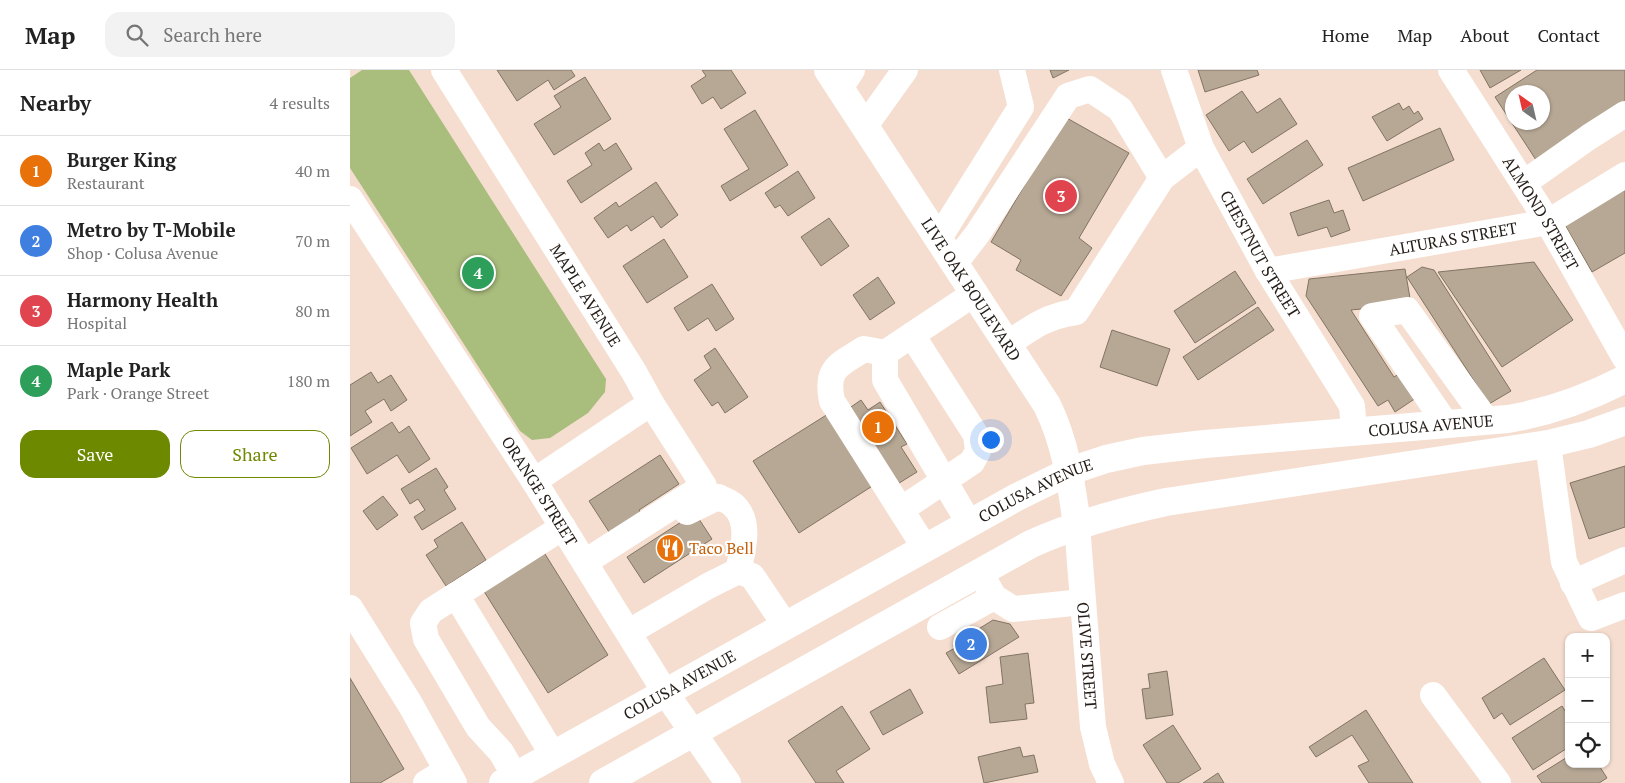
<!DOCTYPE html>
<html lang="en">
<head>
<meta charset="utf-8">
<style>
  :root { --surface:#fff; --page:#f2f2f2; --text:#222; --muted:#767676; --line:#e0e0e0; --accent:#6d8900 }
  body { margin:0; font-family:"PT Serif",serif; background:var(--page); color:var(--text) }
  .controls { position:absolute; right:15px; bottom:15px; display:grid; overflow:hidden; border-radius:10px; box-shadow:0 1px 4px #0004 }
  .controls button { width:45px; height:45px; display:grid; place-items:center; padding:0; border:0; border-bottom:1px solid var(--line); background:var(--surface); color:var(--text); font:25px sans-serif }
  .compass { position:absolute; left:1155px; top:15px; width:45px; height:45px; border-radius:50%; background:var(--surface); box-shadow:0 1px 4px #0004; rotate:326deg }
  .you { position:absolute; left:640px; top:369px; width:18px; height:18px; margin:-12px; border:4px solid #fff; border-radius:50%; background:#1a73e8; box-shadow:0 0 0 8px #1a73e833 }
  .badge { display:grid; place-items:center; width:32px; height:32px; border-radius:50%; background:var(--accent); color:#fff; font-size:16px; font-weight:700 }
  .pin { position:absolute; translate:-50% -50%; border:2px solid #fff; box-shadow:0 1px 5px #0006 }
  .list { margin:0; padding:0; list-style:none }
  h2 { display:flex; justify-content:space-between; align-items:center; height:65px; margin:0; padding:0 20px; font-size:21px }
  h2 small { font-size:16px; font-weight:400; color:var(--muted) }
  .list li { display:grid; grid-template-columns:32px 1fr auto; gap:15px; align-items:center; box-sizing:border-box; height:70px; padding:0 20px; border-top:1px solid var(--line) }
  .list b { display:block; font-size:19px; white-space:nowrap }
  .list p { margin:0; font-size:16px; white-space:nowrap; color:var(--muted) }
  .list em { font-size:16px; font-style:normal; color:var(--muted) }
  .actions { display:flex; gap:10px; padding:15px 20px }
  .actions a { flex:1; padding:11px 0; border:1px solid var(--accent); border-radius:15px; text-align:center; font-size:18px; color:var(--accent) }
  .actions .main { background:var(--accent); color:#fff }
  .icon { flex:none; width:28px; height:28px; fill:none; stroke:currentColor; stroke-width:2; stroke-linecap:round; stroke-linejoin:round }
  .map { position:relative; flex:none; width:1275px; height:713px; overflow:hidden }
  header { display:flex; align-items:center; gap:30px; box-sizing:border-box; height:70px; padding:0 25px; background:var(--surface); border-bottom:1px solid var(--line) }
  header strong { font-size:24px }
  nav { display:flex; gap:28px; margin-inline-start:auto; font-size:18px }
  .search { width:350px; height:45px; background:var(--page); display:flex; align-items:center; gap:12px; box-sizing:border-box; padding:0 18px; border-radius:15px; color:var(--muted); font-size:19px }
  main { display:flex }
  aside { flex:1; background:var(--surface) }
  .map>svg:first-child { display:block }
  .green { fill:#a9bd7c }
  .building { fill:#b7a895; stroke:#827462; fill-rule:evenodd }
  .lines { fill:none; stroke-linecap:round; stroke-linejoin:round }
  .minor { stroke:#fff; stroke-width:26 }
  .major { stroke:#fff; stroke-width:28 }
  .highway { stroke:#fff; stroke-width:28 }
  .labels { text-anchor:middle; stroke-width:4.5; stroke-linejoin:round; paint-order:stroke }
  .street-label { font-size:16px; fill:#241c17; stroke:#fff }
  .food-label { font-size:16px; fill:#c56008; stroke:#fff; text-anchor:start }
</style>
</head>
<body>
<header>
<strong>Map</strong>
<div class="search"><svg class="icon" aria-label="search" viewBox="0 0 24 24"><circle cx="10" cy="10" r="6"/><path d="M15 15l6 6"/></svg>Search here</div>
<nav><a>Home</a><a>Map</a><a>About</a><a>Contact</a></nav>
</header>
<main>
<aside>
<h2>Nearby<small>4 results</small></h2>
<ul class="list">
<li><span class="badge" style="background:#e8710a">1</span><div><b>Burger King</b><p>Restaurant</p></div><em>40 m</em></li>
<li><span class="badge" style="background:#3f7fe0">2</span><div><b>Metro by T-Mobile</b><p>Shop · Colusa Avenue</p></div><em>70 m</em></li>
<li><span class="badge" style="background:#e0444e">3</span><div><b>Harmony Health</b><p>Hospital</p></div><em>80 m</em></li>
<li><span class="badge" style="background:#2e9e5b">4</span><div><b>Maple Park</b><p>Park · Orange Street</p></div><em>180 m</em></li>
</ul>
<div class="actions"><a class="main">Save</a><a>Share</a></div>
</aside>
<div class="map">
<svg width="1275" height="713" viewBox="0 0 1275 713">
  <rect width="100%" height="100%" fill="#f5ded0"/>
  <path class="green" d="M12,0H59L256,309L255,322L238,343L200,368L182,370L170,361L0,98V8Z"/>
  <path class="building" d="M147,0H221L225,6L204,20L198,10L167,31Z
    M352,0H381L396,23L371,39L363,27L352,34L341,16L356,6Z
    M700,0H719L703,8Z
    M848,0H907L909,5L855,22Z
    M1130,0H1171L1140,18Z
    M1187,0H1275V37L1188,93L1145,27ZM1162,22H1192V52H1162Z
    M235,7L261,49L204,85L184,54L211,37L204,26Z
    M892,21L907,43L930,28L947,54L902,83L894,71L879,81L856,45Z
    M1049,33L1053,40L1059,36L1064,44L1068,41L1073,49L1037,71L1022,47Z
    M405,40L438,95L380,131L371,116L399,99L374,59Z
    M715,47L779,83L729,168L742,178L711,226L666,200L671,190L641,172Z
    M1090,58L1104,90L1013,131L998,98Z
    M957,70L973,95L913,134L897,109Z
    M249,73L254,81L266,73L282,99L231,133L217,111L242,95L235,83Z
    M448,101L465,128L438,146L430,135L425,138L415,123Z
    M306,112L328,145L311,158L303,146L281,161L277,155L258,168L244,148L266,132L269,137Z
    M1275,120V183L1242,202L1215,155Z
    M979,130L984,143L993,140L1000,160L981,167L977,157L948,166L940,143Z
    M479,148L499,176L471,196L451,167Z
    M314,169L338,207L297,233L273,196Z
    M1184,192L1223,250L1152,297L1088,202Z
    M1072,197L1084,200L1161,321L1139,334L1057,207Z
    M1055,199L1061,234L1001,240L1044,307L1053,301L1069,326L1045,342L1038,330L1028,336L956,226L959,209Z
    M885,201L906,233L845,273L824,241Z
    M528,207L545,233L520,250L503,225Z
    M362,214L384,249L366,261L358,248L338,261L324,238Z
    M908,237L924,260L848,310L833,287Z
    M762,260L820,279L807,316L750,297Z
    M365,278L398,327L375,343L368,332L362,336L344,310L361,298L354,286Z
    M21,302L28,313L41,305L57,330L41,341L34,329L15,341L22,352L0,366V315Z
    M511,330L518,340L530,332L557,374L551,377L567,402L546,415L498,339Z
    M478,344L524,415L449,463L403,391Z
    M42,352L49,363L59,356L80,389L59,403L47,385L17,404L1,378Z
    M310,385L329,414L289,440L292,444L261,465L239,431Z
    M1275,396V457L1239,469L1220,413Z
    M86,398L98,417L94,420L106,439L72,460L64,447L75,440L68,429L60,434L51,419Z
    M33,426L48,445L27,460L13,441Z
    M345,443L362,469L294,513L277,487Z
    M112,452L136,490L96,516L76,485L88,477L84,470Z
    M190,476L258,585L198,623L130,515Z
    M643,550L660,554L669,567L609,604L596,583L605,578L603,575Z
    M678,583L684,633L675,634L677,649L640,653L636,617L653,614L650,587Z
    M1194,588L1215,620L1160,655L1152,643L1144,649L1132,628Z
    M817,601L823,645L796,649L792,619L800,618L798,604Z
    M0,608L54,699L30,713H0Z
    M560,619L573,643L533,665L520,642Z
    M492,636L520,679L486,701L494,713H466L438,671Z
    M1212,636L1219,647V677L1183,700L1162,668Z
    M1016,640L1063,713H1019L1008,696L1019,691L1002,665L966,687L959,677Z
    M823,655L851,699L828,713H817L793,675Z
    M670,677L673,687L684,685L688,702L634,713L628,687Z
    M1219,686V694H1248L1257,708L1249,713H1192L1187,706Z
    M868,703L874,713H853Z"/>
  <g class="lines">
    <g class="minor">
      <path id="s1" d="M94,0L284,302L301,333L184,411"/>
      <path id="s2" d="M824,0L851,78L918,201L1002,336L1004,361"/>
      <path id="s3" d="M1101,0L1198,152L1275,288"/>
      <path d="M490,18L502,0"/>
      <path d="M515,56L555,0"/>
      <path d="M1174,113L1239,67L1275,44"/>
      <path id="s4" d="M0,129L184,411L315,622L378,713"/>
      <path d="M589,168L671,37L662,0"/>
      <path d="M605,193L628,163L718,26L740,19L770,39L812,108"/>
      <path id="s5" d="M918,201L1198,152L1275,105"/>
      <path d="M658,274C682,257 697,246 726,242L812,108L851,78"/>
      <path d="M535,283L514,279C489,295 475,298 482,331L575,478"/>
      <path d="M1096,354L1022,246L1057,240L1137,351"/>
      <path d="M1198,374L1214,492L1241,548L1275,535"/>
      <path d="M552,439L622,392L628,381L626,365L562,265"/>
      <path d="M337,442L368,427C372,429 379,431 382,434C402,450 393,480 388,501"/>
      <path d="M619,453L535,310V283L625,223"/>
      <path id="s6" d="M727,455L743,657L752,694L761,713"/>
      <path d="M235,492L354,416L301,333"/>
      <path d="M630,502L644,527L663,539L733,532"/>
      <path d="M1223,513L1275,490"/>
      <path d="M106,525L203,685"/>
      <path d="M0,538L60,634L104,713"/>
      <path d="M590,557L644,527"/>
      <path d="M279,562L358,516L388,501L402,506L435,555"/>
      <path d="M1083,625L1148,713"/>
      <path d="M165,706L151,682L128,657L76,569L73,553L81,541L213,457"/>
      <path d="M76,713L97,700"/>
    </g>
    <path class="major" id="s7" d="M478,0L697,335C716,374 721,412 727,455"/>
    <g class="highway">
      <path id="s8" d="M153,713L667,427L720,401L756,389L793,381L855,374L1158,349C1200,342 1238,328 1275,309"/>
      <path d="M253,713L681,474C725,454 769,442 816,432L1198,374L1239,364L1275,351"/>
    </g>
  </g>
  <defs>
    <g id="restaurant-disc" transform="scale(1.4375)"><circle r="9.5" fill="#e8710a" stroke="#fff"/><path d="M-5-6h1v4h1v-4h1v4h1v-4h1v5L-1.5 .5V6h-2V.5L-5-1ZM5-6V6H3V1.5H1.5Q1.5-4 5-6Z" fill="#fff"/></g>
  </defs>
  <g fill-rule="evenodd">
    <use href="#restaurant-disc" x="320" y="478"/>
  </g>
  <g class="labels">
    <g class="street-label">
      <text dy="6" stroke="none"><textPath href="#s3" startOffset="169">ALMOND STREET</textPath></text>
      <text dy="6" stroke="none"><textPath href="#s5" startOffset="188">ALTURAS STREET</textPath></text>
      <text dy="6" stroke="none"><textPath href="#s2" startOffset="204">CHESTNUT STREET</textPath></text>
      <text dy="6" stroke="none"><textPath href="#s7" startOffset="262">LIVE OAK BOULEVARD</textPath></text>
      <text dy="6" stroke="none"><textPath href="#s1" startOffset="266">MAPLE AVENUE</textPath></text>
      <text dy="6" stroke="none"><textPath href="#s8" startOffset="1012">COLUSA AVENUE</textPath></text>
      <text dy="6" stroke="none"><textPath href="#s4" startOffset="348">ORANGE STREET</textPath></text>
      <text dy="6" stroke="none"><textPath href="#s8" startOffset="608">COLUSA AVENUE</textPath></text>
      <text dy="6" stroke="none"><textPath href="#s6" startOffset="131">OLIVE STREET</textPath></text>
      <text dy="6" stroke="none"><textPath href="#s8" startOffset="202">COLUSA AVENUE</textPath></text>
    </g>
    <g class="food-label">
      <text x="339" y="484">Taco Bell</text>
    </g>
  </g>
</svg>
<div class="controls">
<button>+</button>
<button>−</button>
<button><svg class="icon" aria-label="locate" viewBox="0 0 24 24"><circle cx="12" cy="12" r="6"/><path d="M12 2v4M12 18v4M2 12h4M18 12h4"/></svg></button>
</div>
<svg class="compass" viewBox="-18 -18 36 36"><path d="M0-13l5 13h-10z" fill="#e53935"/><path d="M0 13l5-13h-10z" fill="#767676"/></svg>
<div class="you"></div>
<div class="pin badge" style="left:528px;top:357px;background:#e8710a">1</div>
<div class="pin badge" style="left:621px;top:574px;background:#3f7fe0">2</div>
<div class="pin badge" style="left:711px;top:126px;background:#e0444e">3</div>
<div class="pin badge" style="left:128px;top:203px;background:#2e9e5b">4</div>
</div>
</main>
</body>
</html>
